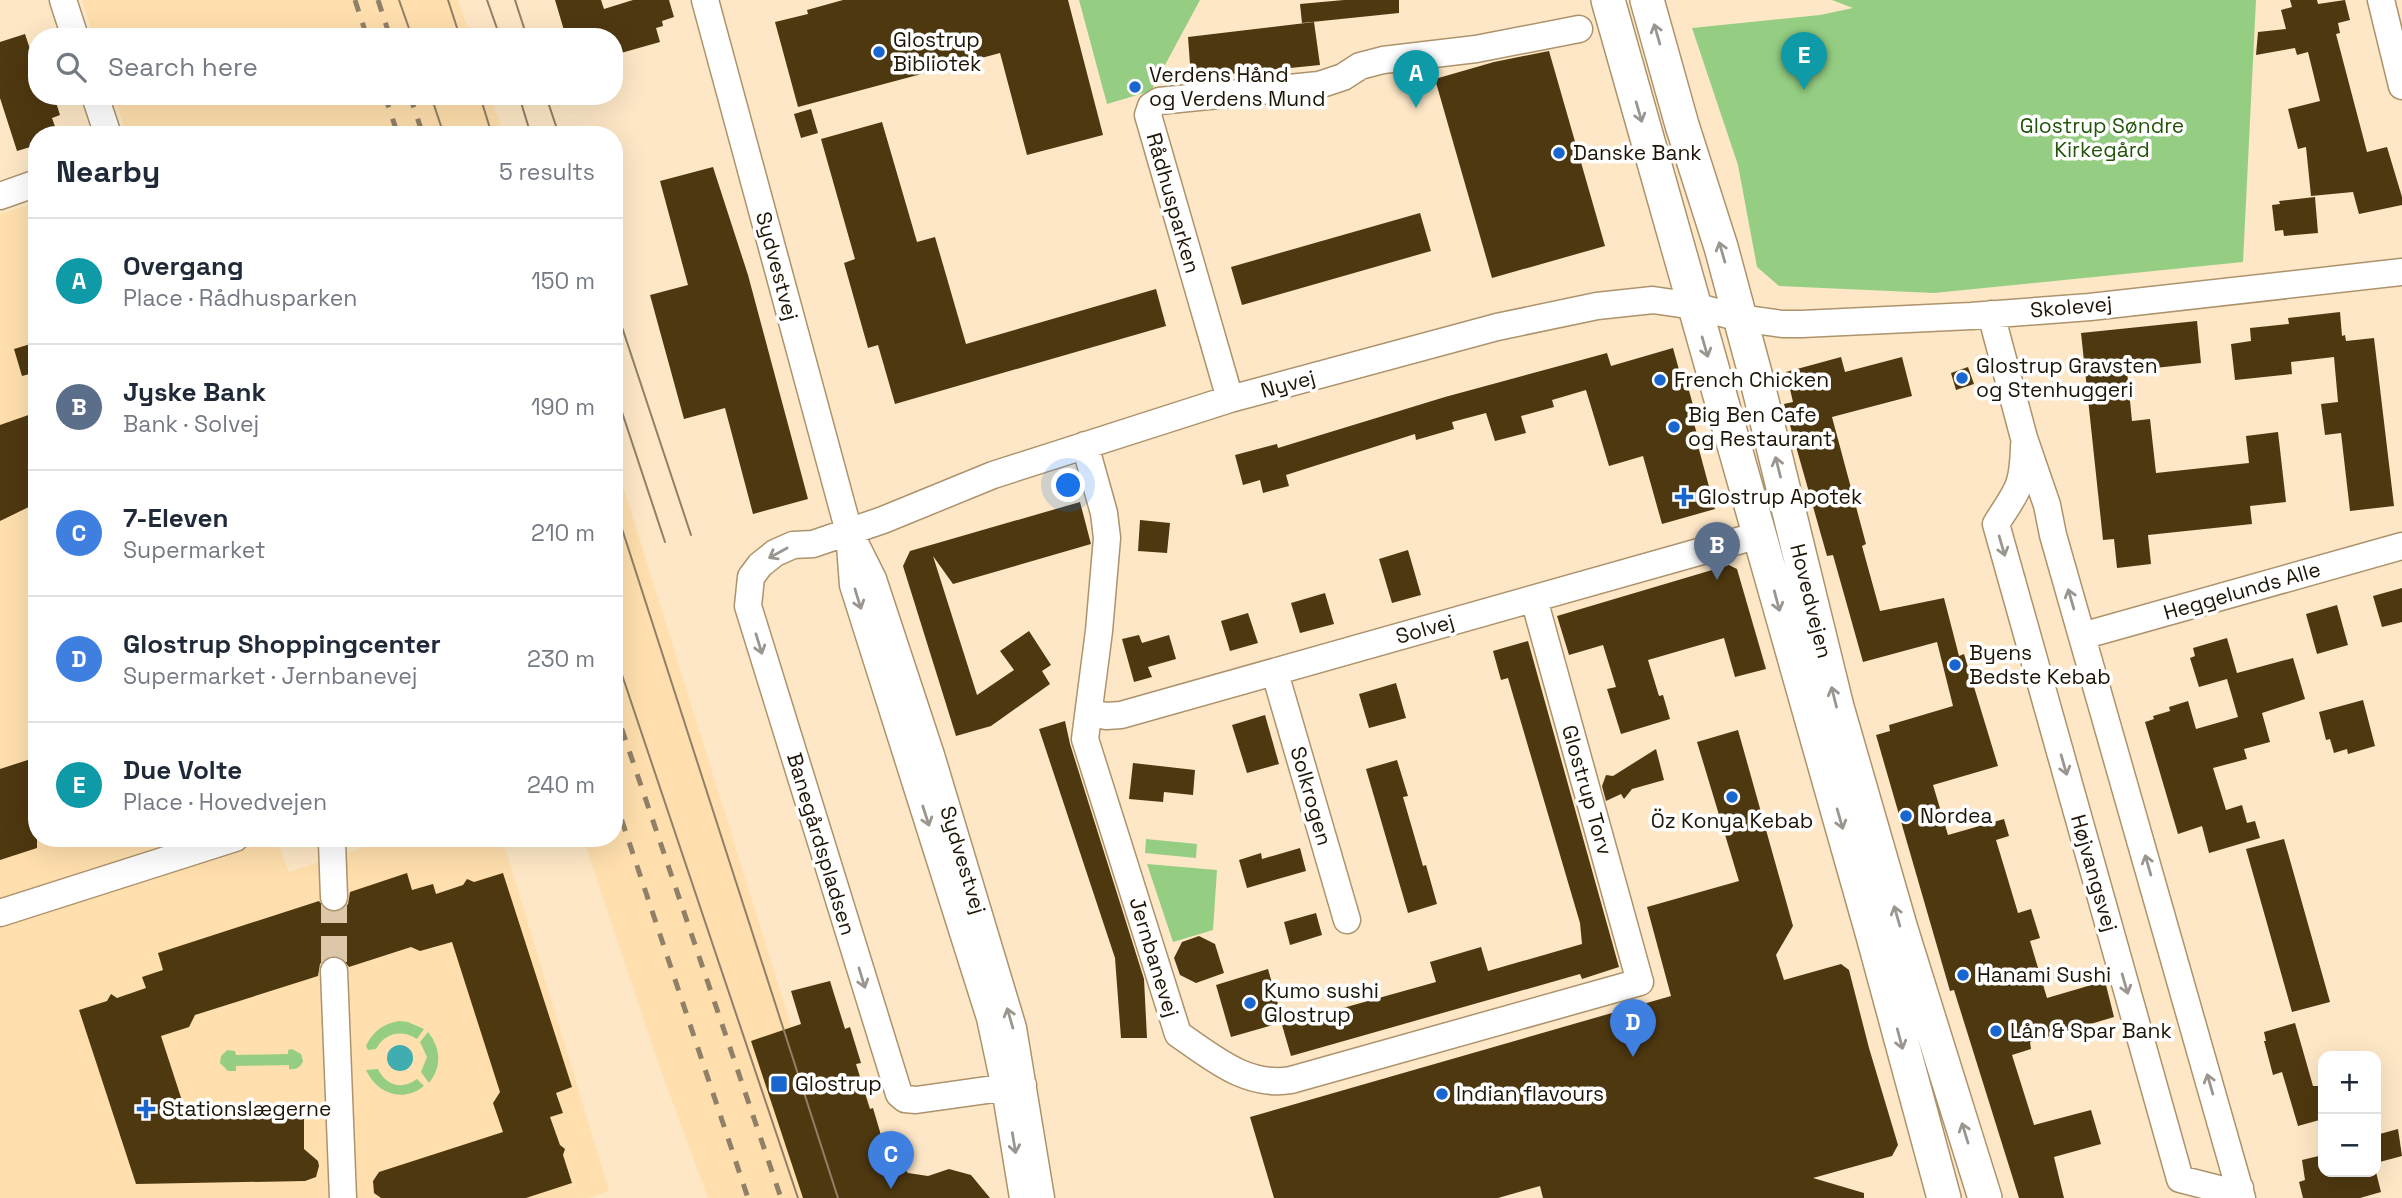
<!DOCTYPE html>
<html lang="en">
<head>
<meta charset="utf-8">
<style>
  :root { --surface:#fff; --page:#f6f6f7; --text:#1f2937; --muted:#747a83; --line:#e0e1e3; --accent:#ea580c }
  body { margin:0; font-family:"Space Grotesk",sans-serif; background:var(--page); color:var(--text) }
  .controls { position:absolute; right:21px; bottom:21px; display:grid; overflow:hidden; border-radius:14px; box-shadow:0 7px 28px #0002 }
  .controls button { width:63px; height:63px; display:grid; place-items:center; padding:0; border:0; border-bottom:2px solid var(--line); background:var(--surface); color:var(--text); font:35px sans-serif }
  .you { position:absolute; left:1069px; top:486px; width:24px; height:24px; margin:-18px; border:5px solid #fff; border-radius:50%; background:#1a73e8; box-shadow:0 0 0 10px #1a73e833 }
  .badge { display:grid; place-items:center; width:46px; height:46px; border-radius:50%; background:var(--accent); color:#fff; font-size:23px; font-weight:700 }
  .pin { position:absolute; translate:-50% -58px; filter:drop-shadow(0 2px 4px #0008) }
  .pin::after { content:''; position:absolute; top:37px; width:24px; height:21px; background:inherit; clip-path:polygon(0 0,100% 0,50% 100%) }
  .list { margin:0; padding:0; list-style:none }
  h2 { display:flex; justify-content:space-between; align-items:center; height:91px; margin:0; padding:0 28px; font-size:30px }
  h2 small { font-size:23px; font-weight:400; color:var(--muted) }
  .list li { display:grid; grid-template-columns:46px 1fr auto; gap:21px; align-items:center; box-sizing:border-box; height:126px; padding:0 28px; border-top:2px solid var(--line) }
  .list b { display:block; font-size:26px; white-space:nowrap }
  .list p { margin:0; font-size:23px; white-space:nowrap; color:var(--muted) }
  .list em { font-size:23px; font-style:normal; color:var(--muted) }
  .icon { flex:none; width:38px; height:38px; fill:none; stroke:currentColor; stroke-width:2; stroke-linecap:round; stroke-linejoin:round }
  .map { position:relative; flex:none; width:2402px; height:1198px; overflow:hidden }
  .search { position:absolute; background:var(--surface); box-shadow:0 7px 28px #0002; left:28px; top:28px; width:595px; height:77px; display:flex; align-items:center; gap:18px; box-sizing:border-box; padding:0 24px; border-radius:28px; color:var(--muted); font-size:26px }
  .panel { position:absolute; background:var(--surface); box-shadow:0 7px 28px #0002; left:28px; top:126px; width:595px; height:721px; border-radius:28px }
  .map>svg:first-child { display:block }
  .built { fill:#ffdfad }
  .green { fill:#95ce83 }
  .water { fill:#40adb1 }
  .building { fill:#4e3810 }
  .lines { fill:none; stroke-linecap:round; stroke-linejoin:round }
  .minor-tunnel { stroke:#dcc8a9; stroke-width:26; stroke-dasharray:26 13; stroke-linecap:butt }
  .minor-casing { stroke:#ad936c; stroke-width:29 }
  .major-casing { stroke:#ad936c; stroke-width:36 }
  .minor { stroke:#fff; stroke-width:26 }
  .major { stroke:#fff; stroke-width:33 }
  .tram { stroke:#908067; stroke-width:2 }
  .rail { stroke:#908067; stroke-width:5; stroke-dasharray:12 12; stroke-linecap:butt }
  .oneway { stroke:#9a968f }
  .poi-dot { fill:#1966d1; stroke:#fff; stroke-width:2.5 }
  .labels { text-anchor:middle; stroke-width:7; stroke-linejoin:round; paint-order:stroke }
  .poi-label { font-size:21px; fill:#1f1506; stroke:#fff; text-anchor:start }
  .park-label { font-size:21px; fill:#22550a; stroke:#fff }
  .street-label { font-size:21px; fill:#1f1506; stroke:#fff }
</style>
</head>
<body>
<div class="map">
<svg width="2402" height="1198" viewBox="0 0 2402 1198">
  <rect width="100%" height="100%" fill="#fde7c6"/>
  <path class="built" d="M82,0H458L471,37H94Z
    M114,96H490L504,135H127Z
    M37,202V838H276L289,872L392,838H502L609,1191L589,1198H0V214Z
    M614,457L796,1042L844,1198H708L658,1062L583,838H614Z"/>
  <path class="green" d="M1079,0H1200L1151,91L1107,104Z
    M1832,0H2256L2243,262L1934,293L1779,286L1757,267L1738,165L1692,28L1820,15L1853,8Z
    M1146,839L1197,844L1196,858L1145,853Z
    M1147,864L1217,870L1213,930L1173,942Z
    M399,1021L408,1022L424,1029L417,1039C401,1029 385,1033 376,1049L368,1050L366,1046C373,1031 383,1024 399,1021Z
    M428,1032C441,1048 442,1067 429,1083L421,1072L427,1057L420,1042Z
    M292,1049L301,1054L303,1061C301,1067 296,1070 289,1069V1065L236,1066V1071H228L220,1063L221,1056L227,1050L235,1051L236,1055L288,1054V1050Z
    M378,1069C386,1086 402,1090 417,1079L424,1086C403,1103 377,1094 366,1070Z"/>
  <path class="water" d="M387 1058a13 13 0 1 1 26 0a13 13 0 1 1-26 0Z"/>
  <path class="building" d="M555,0H601L604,9L633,0H669L674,17L662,21L663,26L656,28L660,42L614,55V37H566Z
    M843,0H1068L1103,135L1027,155L1000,53L798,107L775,22L808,14L807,10Z
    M1344,0H1399V13L1302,23L1300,4Z
    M2290,0H2317L2318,4L2345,0L2350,20L2338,23L2340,33L2336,34L2367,152L2387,147L2402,197V205L2359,214L2353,192L2311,196L2306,147L2298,149L2288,109L2320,101L2308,52L2297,55L2295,48L2256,55L2258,32L2286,29L2281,10L2292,7Z
    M1314,22L1320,65L1191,78L1188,37Z
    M25,34L37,70V96H54L60,115L52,118L58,135H37V145L17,151L0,98V42Z
    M1549,51L1605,246L1492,278L1435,79L1494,62Z
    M811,109L818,133L801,138L794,114Z
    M882,122L917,242L935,237L966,344L1156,289L1166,326L895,404L878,345L868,348L844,263L855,259L821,139Z
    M713,167L748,275L808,499L753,514L725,408L684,419L650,295L688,285L660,181Z
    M2315,197L2318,233L2284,236L2283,230L2275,231L2272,205L2280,204L2279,201Z
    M1420,213L1431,251L1242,305L1231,267Z
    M2340,312L2342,336L2345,335L2346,341L2374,338L2394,506L2350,511L2341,433L2325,435L2321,404L2338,402L2334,357L2291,362L2292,374L2235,380L2231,344L2251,341L2250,328L2289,324L2288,318Z
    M2197,321L2201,363L2127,371L2132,421L2150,419L2156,473L2249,463L2246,436L2278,432L2286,502L2250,506L2252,524L2148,535L2151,564L2117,568L2114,539L2103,540L2081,333Z
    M37,342V372L22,376L14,349Z
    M1673,348L1684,388L1688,387L1693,405L1689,406L1699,441L1697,442L1715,509L1662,524L1643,456L1609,466L1586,390L1552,400L1554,407L1521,416L1526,433L1495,441L1486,413L1452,422L1454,429L1416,440L1415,434L1286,475L1289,486L1263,493L1260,480L1243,485L1235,455L1277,444L1278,448L1445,397L1607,353L1611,366Z
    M1841,357L1845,372L1902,357L1912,396L1832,417L1866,544L1862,546L1880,611L1944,598L1959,656L1964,654L1998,766L1933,785L1948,835L2004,819L2009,836L1996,840L2018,913L2031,909L2040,938L2030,941L2047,998L2105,981L2114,1017L2030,1042L2031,1049L2012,1055L2034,1125L2091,1110L2101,1144L2054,1157L2064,1198H2019L1954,990L1950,991L1876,735L1890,731L1889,725L1953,706L1937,642L1863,662L1833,555L1827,556L1784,404L1793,402L1786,372Z
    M1968,367L1974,384L1956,390L1951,373Z
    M37,412V503L0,521V425Z
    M1080,502L1091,544L953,584L933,556L977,695L1014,670L1000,651L1029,631L1051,665L1042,671L1050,684L991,726L956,736L903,566L910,551Z
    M1140,520L1170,523L1167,553L1138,551Z
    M1408,550L1421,595L1392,603L1379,559Z
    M1729,565L1737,569L1766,669L1735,677L1724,638L1648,660L1659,696L1663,695L1670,719L1621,734L1607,689L1616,687L1603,645L1569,655L1557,616Z
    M2402,588V622L2382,627L2373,596Z
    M1325,593L1334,624L1300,633L1291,603Z
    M2337,605L2348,645L2317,654L2306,614Z
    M1248,613L1258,643L1230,651L1221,621Z
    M1139,635L1142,643L1169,635L1176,659L1148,667L1152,677L1134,682L1122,639Z
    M2227,638L2237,673L2293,658L2305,699L2262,713L2270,742L2244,749L2247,759L2213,768L2226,810L2242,805L2247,823L2255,821L2260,838L2209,853L2202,826L2178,834L2145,722L2154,719L2153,716L2170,711L2169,707L2188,701L2196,729L2238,717L2227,679L2199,687L2190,658L2195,656L2193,648Z
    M1528,641L1619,967L1582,979L1580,974L1291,1056L1282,1025L1436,982L1430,962L1481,947L1488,971L1582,944L1580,923L1508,678L1501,680L1493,651Z
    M1396,683L1406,718L1369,728L1359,694Z
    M2363,700L2375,746L2348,754L2347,749L2334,753L2330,739L2326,740L2319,712Z
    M1265,715L1279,764L1247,773L1232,725Z
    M1065,721L1070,744L1144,979L1147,1038H1121L1115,958L1039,729Z
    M1738,730L1793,926L1776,955L1784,980L1841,964L1849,970L1869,1048L1898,1145L1892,1156L1813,1178L1864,1193V1198H1543L1540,1186L1498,1198H1274L1250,1117L1671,996L1647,907L1739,881L1697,742Z
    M1656,749L1664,780L1632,789L1624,799L1621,794L1606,801L1602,786L1606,775L1613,776Z
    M37,757V848L0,860V769Z
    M1397,760L1408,796L1403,797L1423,866L1426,865L1437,904L1408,913L1366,769Z
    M1133,763L1195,770L1193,795L1164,792L1163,802L1129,799Z
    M2284,839L2330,1002L2292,1012L2246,849Z
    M1300,848L1306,871L1247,888L1239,860L1261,853L1262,859Z
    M407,873L412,890L433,884L436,894L463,885L467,879L474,882L503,873L572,1087L556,1093L563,1113L550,1117L560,1145L565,1149L563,1155L572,1183L526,1198H381L374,1193L373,1181L379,1172L503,1132L493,1103L500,1092L452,942L420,951L411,947L349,967L341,957L333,955L326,957L320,964L318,976L195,1015L189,1027L161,1036L186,1113L304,1111V1149L318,1161L319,1166L316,1177L305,1181L136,1184L79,1010L107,1001L111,994L117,998L146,988L142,977L163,970L158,953L319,901L327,911L334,913L342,911L348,904L350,892Z
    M1316,913L1322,935L1290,945L1284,922Z
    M1199,936L1215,944L1224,973L1196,983L1180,975L1174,958L1182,942Z
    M1268,969L1283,1022L1231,1037L1216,985Z
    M830,981L845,1029L850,1027L861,1063L856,1064L870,1109L873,1108L883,1142L888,1150L908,1173L928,1176L949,1169L971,1175L990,1198H803L751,1041L801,1024L791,991Z
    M2295,1023L2313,1086H2323V1119L2298,1126L2282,1072L2273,1075L2264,1041H2266L2264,1032Z
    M2398,1129L2402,1156L2376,1163V1135Z
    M2323,1155V1172H2376L2381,1192L2360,1198H2303L2299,1182L2305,1180L2302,1160Z"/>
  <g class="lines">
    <path class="minor-tunnel" d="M334,897V971"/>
    <g class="minor-casing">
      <path id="minor" d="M63,0L75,37
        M705,0L849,532L853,585L990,1018L1005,1088L1023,1198
        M2381,0L2402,86
        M95,96L108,135
        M0,196L37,183
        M1991,314L2024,438L2047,505L2053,535L2242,1198
        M1230,399L1148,115L1151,106L1159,101L1319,85L1343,77L1360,66L1383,60L1476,49L1579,29
        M1085,445L1104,513L1107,538L1099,631L1085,739L1178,1034C1212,1057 1247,1088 1291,1080L1640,982L1534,599
        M2024,446C2023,489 2017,490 1996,524L2180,1179L2227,1191L2240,1188
        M855,543L873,579L931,755L1013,1028L1041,1198
        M2082,636L2402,546
        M1275,673L1347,920
        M1090,713L1106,716L1121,715L1759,535
        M332,842L334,897
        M0,913L235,838
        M334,971L343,1198
        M1023,1085L916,1100L905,1099L899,1094L748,606L751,577L760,565L775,553L793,545L813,544L883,520L993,475L1230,399L1497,327L1597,306L1653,300L1694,306L1740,318L1782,324H1802L1971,316L2090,307L2402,272"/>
    </g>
    <g class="major-casing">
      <path id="major" d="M1608,0L1873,936L1944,1198
        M1647,0L1682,125L1721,247L1756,377L1837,707L1901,929L1985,1198"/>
    </g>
    <use href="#minor" class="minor"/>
    <use href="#major" class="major"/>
    <path class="tram" d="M399,0L412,37
      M448,0L460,37
      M487,0L500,37
      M515,0L527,37
      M431,96L444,135
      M480,96L492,135
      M519,96L531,135
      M546,96L559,135
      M614,303L691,535
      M614,388L665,542
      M614,504L838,1198
      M614,651L798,1198"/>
    <path class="rail" d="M355,0L367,37
      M378,0L390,37
      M385,96L398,135
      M410,96L423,135
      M614,706L781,1198
      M614,797L748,1198"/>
  </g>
  <defs><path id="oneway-shaft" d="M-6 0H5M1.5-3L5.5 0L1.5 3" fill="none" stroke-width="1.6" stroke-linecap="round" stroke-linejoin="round" transform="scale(1.75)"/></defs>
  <g class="oneway">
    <use href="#oneway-shaft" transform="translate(1657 34) rotate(-106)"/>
    <use href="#oneway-shaft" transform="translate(1639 112) rotate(74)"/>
    <use href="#oneway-shaft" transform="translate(1722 252) rotate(-106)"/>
    <use href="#oneway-shaft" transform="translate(1705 347) rotate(74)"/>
    <use href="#oneway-shaft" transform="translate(1778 467) rotate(-104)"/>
    <use href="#oneway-shaft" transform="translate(2002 546) rotate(74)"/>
    <use href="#oneway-shaft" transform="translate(778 553) rotate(151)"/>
    <use href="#oneway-shaft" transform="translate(858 599) rotate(73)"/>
    <use href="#oneway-shaft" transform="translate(2071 599) rotate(-106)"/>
    <use href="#oneway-shaft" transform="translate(1777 601) rotate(75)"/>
    <use href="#oneway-shaft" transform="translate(759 644) rotate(73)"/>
    <use href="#oneway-shaft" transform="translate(1834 697) rotate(-104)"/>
    <use href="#oneway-shaft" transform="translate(2064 765) rotate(74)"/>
    <use href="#oneway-shaft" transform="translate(926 816) rotate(72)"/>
    <use href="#oneway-shaft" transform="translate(1840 819) rotate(74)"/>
    <use href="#oneway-shaft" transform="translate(2148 865) rotate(-106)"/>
    <use href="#oneway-shaft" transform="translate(1897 916) rotate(-106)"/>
    <use href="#oneway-shaft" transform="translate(862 978) rotate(73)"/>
    <use href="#oneway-shaft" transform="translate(2125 984) rotate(74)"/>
    <use href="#oneway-shaft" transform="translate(1010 1018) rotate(-106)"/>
    <use href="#oneway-shaft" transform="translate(1900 1039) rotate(75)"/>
    <use href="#oneway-shaft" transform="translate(2210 1084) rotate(-106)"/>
    <use href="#oneway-shaft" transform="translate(1965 1133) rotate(-107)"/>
    <use href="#oneway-shaft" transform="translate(1014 1143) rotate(81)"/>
  </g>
  <g class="poi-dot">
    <circle cx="879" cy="52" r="7"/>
    <circle cx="1135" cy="87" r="7"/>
    <circle cx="1559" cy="153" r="7"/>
    <circle cx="1962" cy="378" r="7"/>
    <circle cx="1660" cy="380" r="7"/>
    <circle cx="1674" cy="427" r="7"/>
    <path d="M1680.5 486.5h7v7h7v7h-7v7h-7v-7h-7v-7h7z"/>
    <circle cx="1955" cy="665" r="7"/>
    <circle cx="1732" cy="797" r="7"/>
    <circle cx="1906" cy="816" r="7"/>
    <circle cx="1963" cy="975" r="7"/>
    <circle cx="1250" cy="1003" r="7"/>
    <circle cx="1996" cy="1031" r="7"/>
    <rect x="770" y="1075" width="18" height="18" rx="3.5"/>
    <circle cx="1442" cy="1094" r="7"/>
    <path d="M142.5 1098.5h7v7h7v7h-7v7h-7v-7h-7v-7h7z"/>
  </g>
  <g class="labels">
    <g class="poi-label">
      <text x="893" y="47">Glostrup<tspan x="893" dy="24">Bibliotek</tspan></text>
      <text x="1149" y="82">Verdens Hånd<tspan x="1149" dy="24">og Verdens Mund</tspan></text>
      <text x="1573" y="160">Danske Bank</text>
      <text x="1976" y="373">Glostrup Gravsten<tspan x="1976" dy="24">og Stenhuggeri</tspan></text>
      <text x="1674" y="387">French Chicken</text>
      <text x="1688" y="422">Big Ben Cafe<tspan x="1688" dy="24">og Restaurant</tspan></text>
      <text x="1698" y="504">Glostrup Apotek</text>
      <text x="1969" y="660">Byens<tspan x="1969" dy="24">Bedste Kebab</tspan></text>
      <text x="1920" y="823">Nordea</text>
      <text x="1732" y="828" text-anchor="middle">Öz Konya Kebab</text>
      <text x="1977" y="982">Hanami Sushi</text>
      <text x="1264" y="998">Kumo sushi<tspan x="1264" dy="24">Glostrup</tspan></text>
      <text x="2010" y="1038">Lån &amp; Spar Bank</text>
      <text x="795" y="1091">Glostrup</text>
      <text x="1456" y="1101">Indian flavours</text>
      <text x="162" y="1116">Stationslægerne</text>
    </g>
    <g class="park-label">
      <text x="2102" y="133">Glostrup Søndre<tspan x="2102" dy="24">Kirkegård</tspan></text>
    </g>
    <g class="street-label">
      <text transform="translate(1173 203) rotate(74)" y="7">Rådhusparken</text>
      <text transform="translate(777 266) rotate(75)" y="7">Sydvestvej</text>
      <text transform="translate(2071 307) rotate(-5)" y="7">Skolevej</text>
      <text transform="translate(1288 384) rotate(-15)" y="7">Nyvej</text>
      <text transform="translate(2242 591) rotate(-16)" y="7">Heggelunds Alle</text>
      <text transform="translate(1811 601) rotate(76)" y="7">Hovedvejen</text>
      <text transform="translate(1425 629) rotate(-16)" y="7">Solvej</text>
      <text transform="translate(1587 790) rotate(74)" y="7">Glostrup Torv</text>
      <text transform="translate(1311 796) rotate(74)" y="7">Solkrogen</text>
      <text transform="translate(821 844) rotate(73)" y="7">Banegårdspladsen</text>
      <text transform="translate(963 860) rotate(73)" y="7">Sydvestvej</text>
      <text transform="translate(2094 873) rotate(74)" y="7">Højvangsvej</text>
      <text transform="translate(1154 957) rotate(73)" y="7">Jernbanevej</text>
    </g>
  </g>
</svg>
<div class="controls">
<button>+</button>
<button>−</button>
</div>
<div class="you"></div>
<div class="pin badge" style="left:1416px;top:108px;background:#0f9aa8">A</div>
<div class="pin badge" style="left:1717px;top:580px;background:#5c6f8a">B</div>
<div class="pin badge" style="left:891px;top:1189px;background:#3f7fe0">C</div>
<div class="pin badge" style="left:1633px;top:1057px;background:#3f7fe0">D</div>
<div class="pin badge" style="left:1804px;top:90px;background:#0f9aa8">E</div>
<div class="search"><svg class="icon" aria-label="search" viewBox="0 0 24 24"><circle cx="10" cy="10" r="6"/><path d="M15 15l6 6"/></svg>Search here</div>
<section class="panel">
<h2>Nearby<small>5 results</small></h2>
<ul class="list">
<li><span class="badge" style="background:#0f9aa8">A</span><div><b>Overgang</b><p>Place · Rådhusparken</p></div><em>150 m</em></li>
<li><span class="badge" style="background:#5c6f8a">B</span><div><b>Jyske Bank</b><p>Bank · Solvej</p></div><em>190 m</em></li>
<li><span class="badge" style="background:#3f7fe0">C</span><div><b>7-Eleven</b><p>Supermarket</p></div><em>210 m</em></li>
<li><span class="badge" style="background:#3f7fe0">D</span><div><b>Glostrup Shoppingcenter</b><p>Supermarket · Jernbanevej</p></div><em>230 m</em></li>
<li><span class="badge" style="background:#0f9aa8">E</span><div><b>Due Volte</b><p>Place · Hovedvejen</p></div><em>240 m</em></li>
</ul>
</section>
</div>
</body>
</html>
